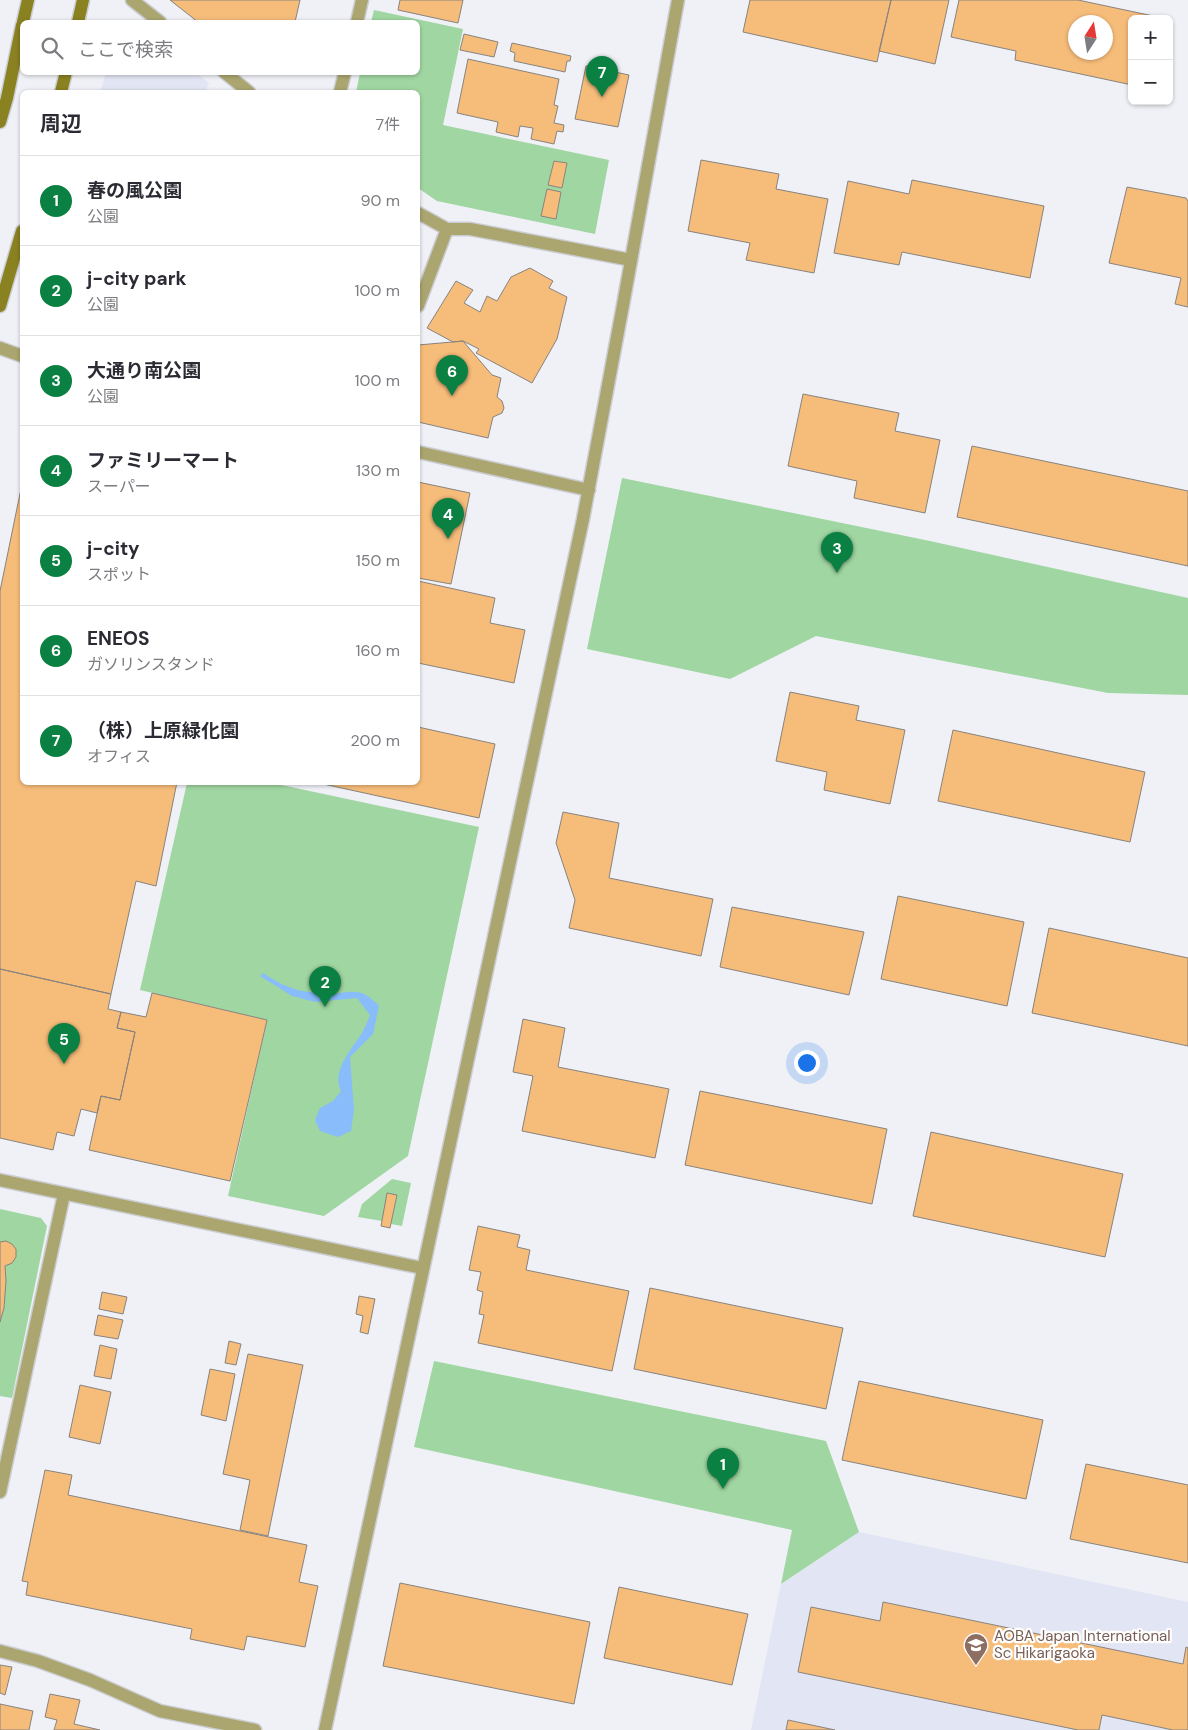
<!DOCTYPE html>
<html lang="ja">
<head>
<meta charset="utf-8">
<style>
  :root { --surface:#fff; --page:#f7f7f7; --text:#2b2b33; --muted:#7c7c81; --line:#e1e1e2; --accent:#0b8043 }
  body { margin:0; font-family:"DM Sans","Noto Sans JP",sans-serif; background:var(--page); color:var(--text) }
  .controls { position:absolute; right:15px; top:15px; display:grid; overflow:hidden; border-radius:8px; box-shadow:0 1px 4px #0004 }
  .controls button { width:45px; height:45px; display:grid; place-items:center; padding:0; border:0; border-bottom:1px solid var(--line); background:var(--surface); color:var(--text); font:25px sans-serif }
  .compass { position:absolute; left:1068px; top:15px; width:45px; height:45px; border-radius:50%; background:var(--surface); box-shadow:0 1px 4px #0004; rotate:12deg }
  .you { position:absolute; left:806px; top:1062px; width:18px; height:18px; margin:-12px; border:4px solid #fff; border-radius:50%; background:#1a73e8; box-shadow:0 0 0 8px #1a73e833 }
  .badge { display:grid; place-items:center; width:32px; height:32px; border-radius:50%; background:var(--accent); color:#fff; font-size:16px; font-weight:700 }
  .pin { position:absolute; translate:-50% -41px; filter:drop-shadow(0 1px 2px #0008) }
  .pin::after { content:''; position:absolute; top:26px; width:18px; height:15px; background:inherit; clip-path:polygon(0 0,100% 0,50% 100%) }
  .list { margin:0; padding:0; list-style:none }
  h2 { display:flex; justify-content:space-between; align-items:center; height:65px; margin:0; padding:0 20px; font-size:21px }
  h2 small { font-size:16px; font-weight:400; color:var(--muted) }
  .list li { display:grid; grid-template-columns:32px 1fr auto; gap:15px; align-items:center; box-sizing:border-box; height:90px; padding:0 20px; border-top:1px solid var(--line) }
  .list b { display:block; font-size:19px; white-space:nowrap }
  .list p { margin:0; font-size:16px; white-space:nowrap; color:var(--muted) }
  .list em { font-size:16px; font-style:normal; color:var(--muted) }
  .icon { flex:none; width:28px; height:28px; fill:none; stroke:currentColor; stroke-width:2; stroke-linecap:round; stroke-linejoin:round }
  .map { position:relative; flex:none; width:1188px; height:1730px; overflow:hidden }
  .search { position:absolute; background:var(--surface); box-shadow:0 1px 4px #0004; left:20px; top:20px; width:400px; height:55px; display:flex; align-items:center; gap:12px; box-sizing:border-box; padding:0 18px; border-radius:8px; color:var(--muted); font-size:19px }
  .panel { position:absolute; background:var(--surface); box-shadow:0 1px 4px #0004; left:20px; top:90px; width:400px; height:695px; border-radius:8px }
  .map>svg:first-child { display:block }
  .built { fill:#e2e5f3 }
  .green { fill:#a0d6a1; fill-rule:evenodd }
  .water { fill:#88bcfb }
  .building { fill:#f6bc7a; stroke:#88837f; fill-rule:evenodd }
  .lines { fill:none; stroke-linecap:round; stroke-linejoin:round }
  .minor-casing { stroke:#cbcdd2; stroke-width:15 }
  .tertiary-casing { stroke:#cbcdd2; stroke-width:15 }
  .secondary-casing { stroke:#cbcdd2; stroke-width:15 }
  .minor { stroke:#aba66f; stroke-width:12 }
  .tertiary { stroke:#aba66f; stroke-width:12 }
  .secondary { stroke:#8a8120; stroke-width:12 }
  .labels { text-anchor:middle; stroke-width:4.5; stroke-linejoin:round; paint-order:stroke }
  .education-label { font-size:15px; fill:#785e54; stroke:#fefefe; text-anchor:start }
</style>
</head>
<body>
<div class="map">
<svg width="1188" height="1730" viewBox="0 0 1188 1730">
  <rect width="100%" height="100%" fill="#eff1f7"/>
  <path class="built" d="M106,73H196L209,83L205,92H100Z
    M859,1532L1188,1602V1730H751L781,1584Z"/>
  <path class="green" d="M374,10L463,29L443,125L609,160L595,234L437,201L418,188V92H356L360,73L418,72V22H371ZM554,161L567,163L562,187L548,185ZM547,189L561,192L556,219L542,216Z
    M622,478L930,541L1188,598V695L1108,693L816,636L730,679L587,649Z
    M187,783H272L479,827L408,1156L324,1216L228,1196L267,1020L140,990Z
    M392,1179L411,1183L402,1226L391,1224L397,1196L388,1193L382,1221L358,1217L362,1204Z
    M0,1209L41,1218L47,1226L12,1398L0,1396Z
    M434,1361L826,1441L859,1532L781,1584L792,1530L414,1447Z"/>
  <path class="water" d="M263,973C275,981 288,988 302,991C310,992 318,993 325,994C350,994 359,984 379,1006L373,1034L350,1057L354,1109L351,1131L338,1137L320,1131L315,1120L320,1108L333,1101L341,1091C331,1071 352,1049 362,1033C365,1027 368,1021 370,1015L357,998L315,1002L292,996L260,976Z"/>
  <path class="building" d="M170,0H300L295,22H198Z
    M400,0H463L458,23L398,10Z
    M750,0H891L877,62L743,32Z
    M891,0H949L935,64L879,51Z
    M959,0H1078L1158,17L1157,19H1132V85L1015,60L1016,51L951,37ZM1076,22H1106V52H1076Z
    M464,34L498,42L494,57L460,50Z
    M512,43L571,56L570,61H567L565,72L514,61L515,53L510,51Z
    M468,59L559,79L554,105L558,106L554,123L564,125L563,132L557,131L554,144L531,139L533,128L520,126L518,137L496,132L498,122L457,113Z
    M590,62L610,67V71L629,75L618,127L575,119L586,66H589Z
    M701,160L779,174L776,189L828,199L814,273L746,260L750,243L688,231Z
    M554,161L567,163L562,188L548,185Z
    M912,180L1044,206L1030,278L902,252L899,265L834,253L848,181L909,194Z
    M1127,187L1186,198L1188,201V307L1175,304L1181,278L1109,263Z
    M547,189L561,192L556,219L541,216Z
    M530,268L553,281L549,288L567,297L557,339L532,383L476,353L479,349L463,341L453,342L427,328L456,281L473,290L464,303L480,312L487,296L497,301L511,277Z
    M463,341L492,375L501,378L497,397L502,401L504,408L502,413L493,417L488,438L418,422V345Z
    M803,394L899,413L895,431L940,440L925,513L854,498L857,481L788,466Z
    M972,446L1188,491V566L957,517Z
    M418,482L470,493L451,584L418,578Z
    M22,484V782H177L156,886L136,881L111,994L0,969V591Z
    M418,581L495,598L490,623L525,630L514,683L418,663Z
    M790,692L859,706L856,720L905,730L890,804L824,790L827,772L776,761Z
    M418,727L495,744L479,818L314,782H418Z
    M953,730L1145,772L1130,842L938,801Z
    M563,812L619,823L609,878L713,899L701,956L569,928L575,900L556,843Z
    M898,896L1024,922L1007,1006L881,979Z
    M732,907L864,932L849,995L720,967Z
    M1049,928L1188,958V1046L1032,1013Z
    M0,969L111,994L108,1009L121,1012L117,1028L135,1032L120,1100L101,1096L97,1113L81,1109L74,1136L57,1132L53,1150L0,1138Z
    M152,993L267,1020L230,1181L89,1150L101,1096L120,1100L135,1032L117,1028L121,1012L146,1017Z
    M523,1019L565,1028L558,1067L669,1089L655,1158L522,1131L533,1076L513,1072Z
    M700,1091L887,1129L872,1204L685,1165Z
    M931,1132L1123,1174L1105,1257L913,1216Z
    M387,1193L397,1195L390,1228L381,1226Z
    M478,1226L520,1235L517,1247L530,1250L526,1270L629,1291L612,1371L478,1343L484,1315L479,1314L483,1292L477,1290L481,1272L469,1270Z
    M6,1241L12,1244L16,1249V1257L12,1263L5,1266L6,1281L4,1308L0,1322V1242Z
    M650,1288L843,1328L826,1409L634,1369Z
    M102,1292L127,1297L123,1314L99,1309Z
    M359,1296L375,1299L368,1334L360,1332L363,1316L356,1314Z
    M98,1315L123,1320L118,1339L94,1335Z
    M229,1341L241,1344L236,1365L225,1363Z
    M100,1345L117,1349L111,1379L94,1376Z
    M248,1354L303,1365L268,1536L240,1530L250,1480L223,1474Z
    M210,1369L235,1374L226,1421L201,1415Z
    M859,1381L1043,1420L1026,1499L842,1460Z
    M80,1385L111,1392L100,1444L69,1437Z
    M1086,1464L1188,1485V1563L1070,1539Z
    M45,1470L72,1475L68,1495L307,1545L299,1582L318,1586L305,1647L247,1636L244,1650L190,1639L192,1629L26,1595L28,1582L22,1581Z
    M400,1583L590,1622L574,1704L383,1666Z
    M619,1587L748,1614L732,1685L604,1658Z
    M883,1602L1183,1664L1186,1647L1188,1648V1730H1173L1102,1715L1099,1730H1078L798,1672L811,1607L880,1621Z
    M0,1665L12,1667L5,1695L0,1693Z
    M50,1694L80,1700L74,1724L100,1730H54L57,1720L45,1717Z
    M0,1704L33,1711L29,1730H0Z
    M788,1720L835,1730H786Z"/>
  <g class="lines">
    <g class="minor-casing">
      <path id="minor" d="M132,0L160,22
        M357,22L362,0
        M224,72L249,92
        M340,92L345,72
        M418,213L447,229L418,306
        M447,229H470L631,260
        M0,1492L64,1194
        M0,1651L38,1661L90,1680L160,1711L255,1730"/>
    </g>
    <g class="tertiary-casing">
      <path id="tertiary" d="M0,348L22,356
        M418,452L589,490
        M0,1180L422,1268
        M325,1730L583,519L623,305L678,0"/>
    </g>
    <g class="secondary-casing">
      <path id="secondary" d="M23,22L28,0
        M78,22L83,0
        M61,92L66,72
        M0,122L7,98L22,25
        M0,306L22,231"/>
    </g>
    <use href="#minor" class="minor"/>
    <use href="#tertiary" class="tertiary"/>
    <use href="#secondary" class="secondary"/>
  </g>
  <defs>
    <g id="school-pin" transform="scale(1.25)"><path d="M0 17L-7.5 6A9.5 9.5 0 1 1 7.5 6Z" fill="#8d6e63" stroke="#fefefe"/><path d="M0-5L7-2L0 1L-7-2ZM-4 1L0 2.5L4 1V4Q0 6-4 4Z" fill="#fff"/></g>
  </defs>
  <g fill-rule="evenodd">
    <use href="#school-pin" x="976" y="1645"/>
  </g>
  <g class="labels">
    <g class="education-label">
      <text x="994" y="1641">AOBA Japan International<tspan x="994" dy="17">Sc Hikarigaoka</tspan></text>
    </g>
  </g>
</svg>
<div class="controls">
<button>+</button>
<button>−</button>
</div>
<svg class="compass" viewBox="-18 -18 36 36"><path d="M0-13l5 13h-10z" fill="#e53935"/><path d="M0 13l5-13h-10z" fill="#7c7c81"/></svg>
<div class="you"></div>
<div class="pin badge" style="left:723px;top:1489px">1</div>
<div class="pin badge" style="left:325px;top:1007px">2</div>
<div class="pin badge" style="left:837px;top:573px">3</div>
<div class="pin badge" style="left:448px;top:539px">4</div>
<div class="pin badge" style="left:64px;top:1064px">5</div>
<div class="pin badge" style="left:452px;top:396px">6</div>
<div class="pin badge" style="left:602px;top:97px">7</div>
<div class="search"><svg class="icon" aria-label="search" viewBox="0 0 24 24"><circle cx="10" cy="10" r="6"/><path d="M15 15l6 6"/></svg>ここで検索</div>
<section class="panel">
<h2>周辺<small>7件</small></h2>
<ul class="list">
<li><span class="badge">1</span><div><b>春の風公園</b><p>公園</p></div><em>90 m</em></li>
<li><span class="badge">2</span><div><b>j-city park</b><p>公園</p></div><em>100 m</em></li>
<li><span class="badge">3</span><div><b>大通り南公園</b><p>公園</p></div><em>100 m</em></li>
<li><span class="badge">4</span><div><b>ファミリーマート</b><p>スーパー</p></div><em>130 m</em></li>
<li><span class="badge">5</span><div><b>j-city</b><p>スポット</p></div><em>150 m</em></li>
<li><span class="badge">6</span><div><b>ENEOS</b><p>ガソリンスタンド</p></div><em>160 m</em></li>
<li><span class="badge">7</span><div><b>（株）上原緑化園</b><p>オフィス</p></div><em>200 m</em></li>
</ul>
</section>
</div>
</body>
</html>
